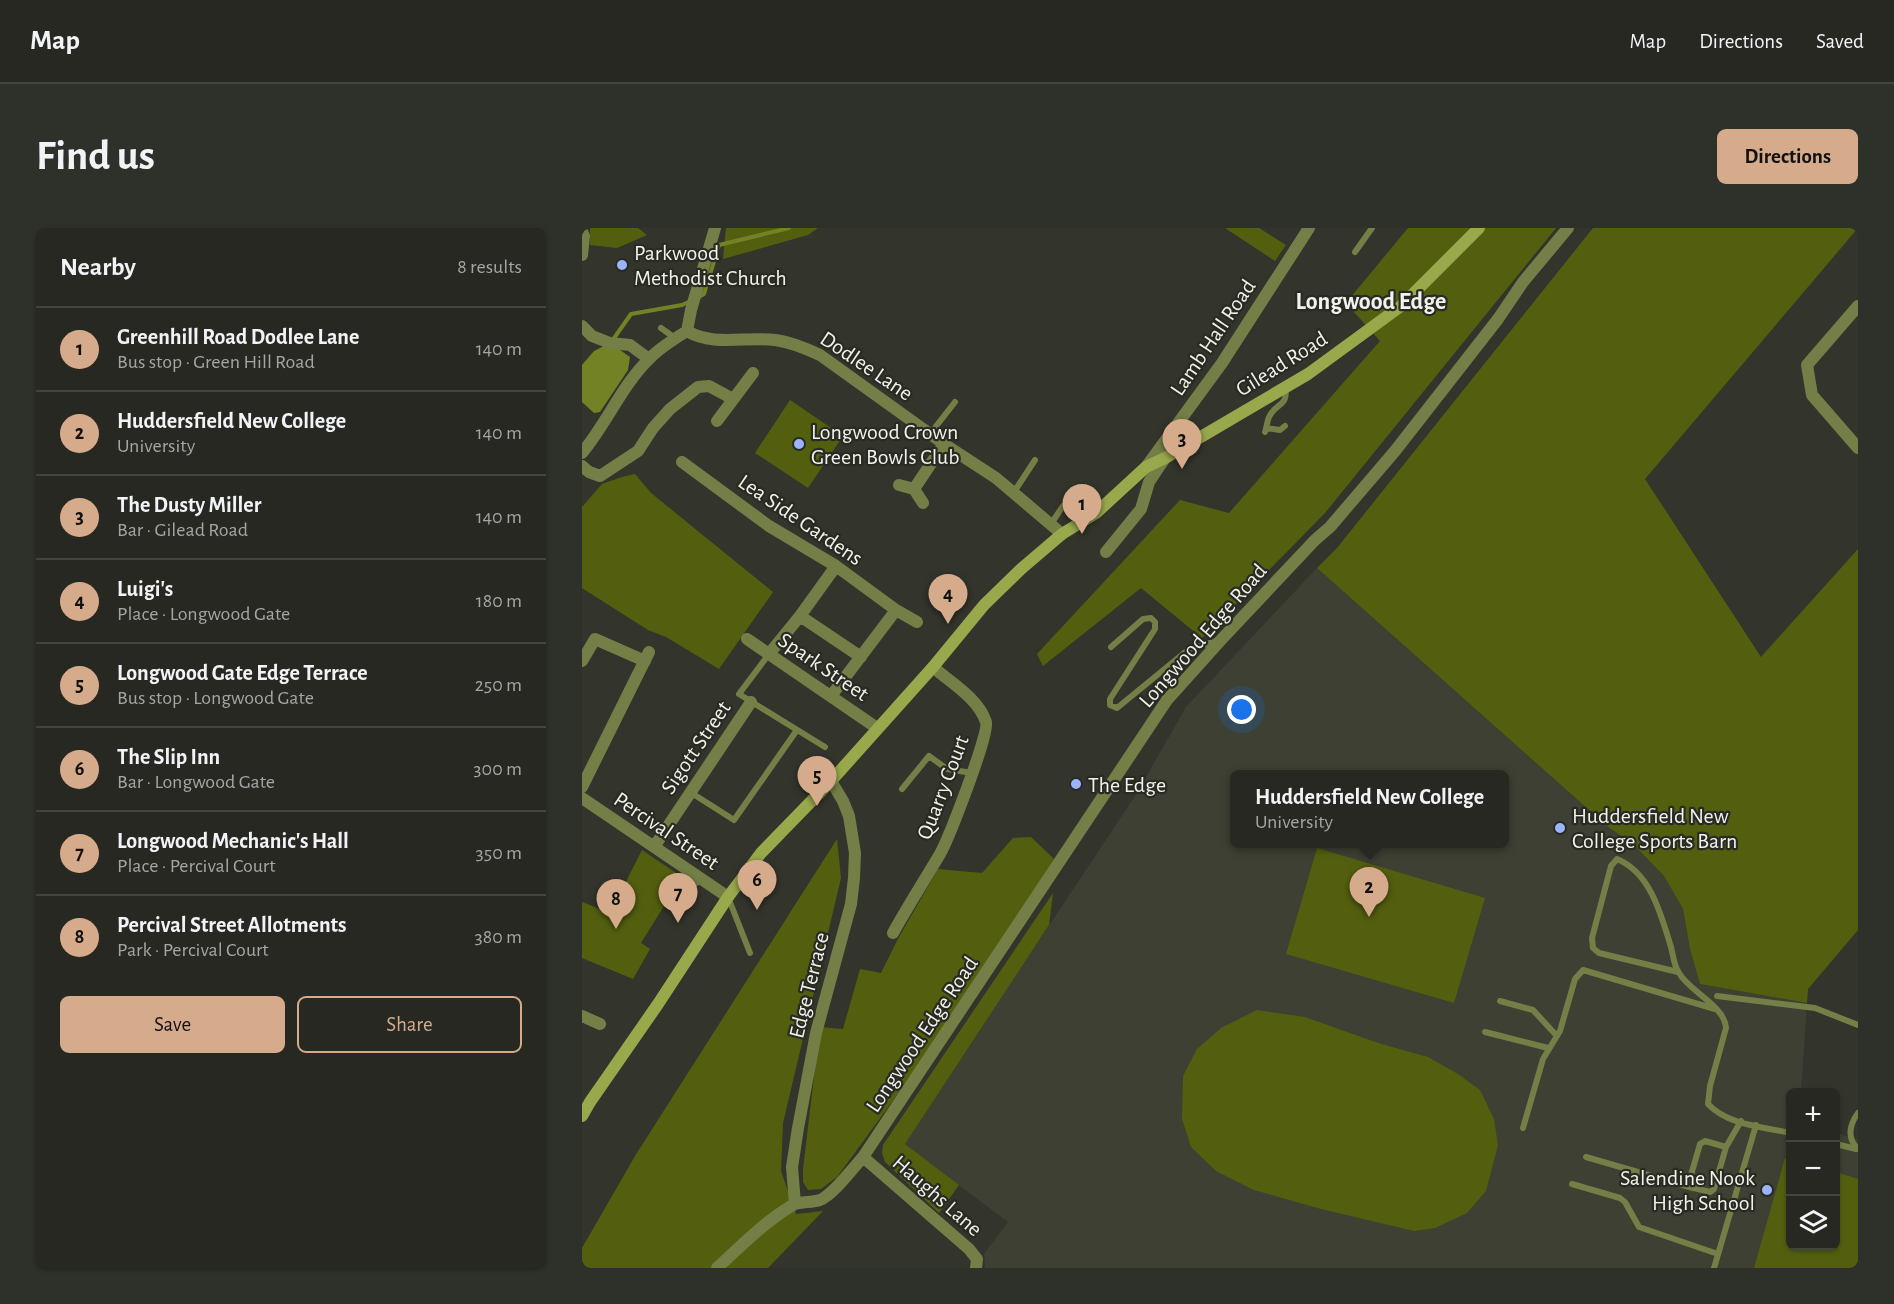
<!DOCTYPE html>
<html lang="en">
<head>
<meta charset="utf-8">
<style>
  :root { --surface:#262821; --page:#2e302a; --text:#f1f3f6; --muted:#a4a6a5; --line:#42443f; --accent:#d6ab8b }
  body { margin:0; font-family:"Alegreya Sans",sans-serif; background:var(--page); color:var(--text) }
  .controls { position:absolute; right:18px; bottom:18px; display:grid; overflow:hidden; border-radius:9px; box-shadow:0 2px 4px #0004 }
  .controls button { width:54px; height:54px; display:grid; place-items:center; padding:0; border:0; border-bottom:2px solid var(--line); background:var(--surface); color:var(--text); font:30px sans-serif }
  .you { position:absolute; left:660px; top:482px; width:21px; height:21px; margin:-15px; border:4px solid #fff; border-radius:50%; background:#1a73e8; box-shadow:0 0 0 9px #1a73e833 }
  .badge { display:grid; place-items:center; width:39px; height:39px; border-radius:50%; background:var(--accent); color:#111; font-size:20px; font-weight:700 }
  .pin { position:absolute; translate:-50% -50px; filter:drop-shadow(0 2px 3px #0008) }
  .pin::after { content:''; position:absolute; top:32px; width:21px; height:18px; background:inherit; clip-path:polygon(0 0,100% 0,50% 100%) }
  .popup { position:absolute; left:648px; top:542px; width:279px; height:78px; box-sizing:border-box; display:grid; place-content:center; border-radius:9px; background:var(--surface); filter:drop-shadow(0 2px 4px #0005); font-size:20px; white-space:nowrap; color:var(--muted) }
  .popup b { font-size:22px; color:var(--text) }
  .popup::after { content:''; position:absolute; left:50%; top:100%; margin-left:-12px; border:12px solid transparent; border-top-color:var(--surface) }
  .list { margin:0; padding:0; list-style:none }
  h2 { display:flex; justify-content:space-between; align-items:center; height:78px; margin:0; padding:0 24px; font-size:26px }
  h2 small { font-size:20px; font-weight:400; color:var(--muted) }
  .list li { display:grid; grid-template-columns:39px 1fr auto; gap:18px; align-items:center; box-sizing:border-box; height:84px; padding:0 24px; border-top:2px solid var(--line) }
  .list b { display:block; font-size:22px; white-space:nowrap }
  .list p { margin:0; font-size:20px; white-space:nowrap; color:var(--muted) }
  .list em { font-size:20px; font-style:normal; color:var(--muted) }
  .actions { display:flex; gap:12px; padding:18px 24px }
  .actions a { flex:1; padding:14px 0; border:2px solid var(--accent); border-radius:9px; text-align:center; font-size:21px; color:var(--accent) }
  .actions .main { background:var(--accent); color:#111 }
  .icon { flex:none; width:33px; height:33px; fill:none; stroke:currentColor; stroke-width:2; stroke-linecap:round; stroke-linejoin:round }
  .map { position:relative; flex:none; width:1276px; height:1040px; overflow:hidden; border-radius:9px }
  header { display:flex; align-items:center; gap:36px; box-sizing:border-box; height:84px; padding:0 30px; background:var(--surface); border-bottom:2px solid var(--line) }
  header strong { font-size:28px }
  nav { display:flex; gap:33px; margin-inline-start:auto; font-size:21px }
  .intro { display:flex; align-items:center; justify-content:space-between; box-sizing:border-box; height:144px; padding:0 36px }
  h1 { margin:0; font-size:42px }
  .button { padding:15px 27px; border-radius:9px; background:var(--accent); color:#111; font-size:21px; font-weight:700 }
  main { display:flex; gap:36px; padding:0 36px }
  aside { flex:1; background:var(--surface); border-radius:9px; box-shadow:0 2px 4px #0004 }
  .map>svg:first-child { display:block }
  .built { fill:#3d4032; fill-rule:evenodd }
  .green { fill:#535f0f }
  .water { fill:#748226 }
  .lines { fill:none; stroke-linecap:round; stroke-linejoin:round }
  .stream { stroke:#748226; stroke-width:4 }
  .lane { stroke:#747f47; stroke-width:6 }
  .street { stroke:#747f47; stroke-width:12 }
  .secondary { stroke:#98a94c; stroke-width:12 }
  .poi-dot { fill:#9ab5fd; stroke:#292b22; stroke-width:2 }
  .labels { text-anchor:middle; stroke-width:4.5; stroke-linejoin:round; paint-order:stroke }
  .poi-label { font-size:22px; fill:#f1f2ed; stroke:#292b22; text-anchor:start }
  .street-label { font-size:22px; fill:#f1f2ed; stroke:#292b22 }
  .neighbourhood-label { font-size:24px; font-weight:bold; fill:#f1f2ed; stroke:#292b22 }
</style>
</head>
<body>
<header>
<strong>Map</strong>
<nav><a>Map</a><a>Directions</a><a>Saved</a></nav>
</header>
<div class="intro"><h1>Find us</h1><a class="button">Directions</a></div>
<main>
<aside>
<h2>Nearby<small>8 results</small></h2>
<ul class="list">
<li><span class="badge">1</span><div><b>Greenhill Road Dodlee Lane</b><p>Bus stop · Green Hill Road</p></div><em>140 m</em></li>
<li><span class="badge">2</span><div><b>Huddersfield New College</b><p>University</p></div><em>140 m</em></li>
<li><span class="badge">3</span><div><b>The Dusty Miller</b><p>Bar · Gilead Road</p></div><em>140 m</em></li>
<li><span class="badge">4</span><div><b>Luigi's</b><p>Place · Longwood Gate</p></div><em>180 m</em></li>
<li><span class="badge">5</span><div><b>Longwood Gate Edge Terrace</b><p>Bus stop · Longwood Gate</p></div><em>250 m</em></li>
<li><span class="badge">6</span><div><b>The Slip Inn</b><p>Bar · Longwood Gate</p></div><em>300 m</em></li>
<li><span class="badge">7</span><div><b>Longwood Mechanic's Hall</b><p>Place · Percival Court</p></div><em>350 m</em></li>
<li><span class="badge">8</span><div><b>Percival Street Allotments</b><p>Park · Percival Court</p></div><em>380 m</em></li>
</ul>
<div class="actions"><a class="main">Save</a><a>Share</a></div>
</aside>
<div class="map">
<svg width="1276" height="1040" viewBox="0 0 1276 1040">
  <rect width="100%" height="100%" fill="#33352c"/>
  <path class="built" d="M735,340L1025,598L1051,616L1082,648L1101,681L1108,721L1118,756L1225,775L1219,864H1208V1018H1254V905L1276,912V1040H403L402,1026L426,994L322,916L555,565L604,479ZM652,546H922V616H652Z"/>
  <path class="green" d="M8,0H56L65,7L35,20L8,17Z
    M144,0H236L226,7L141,31Z
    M643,0H677L704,17L693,33Z
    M826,0H974L743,285L620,410L559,360L461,438L455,426L598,272L647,285L798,113L764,75Z
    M1011,0H1276L1063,251L1179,429L1276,321V702L1226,761L1225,775L1118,756L1108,721L1101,681L1082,648L1051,616L1025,598L735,340L755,320Z
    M208,172L261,208L226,260L173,225Z
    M53,246L69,265L191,364L137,441L84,409L66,402L0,360V279L20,256L40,249Z
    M449,609L472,631L442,679L326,852L255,949L239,961L226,962L221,954V941L238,799L261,801L278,741L299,745L317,709L356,641L400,645L431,610Z
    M255,611L259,650L201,895L199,943L214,986L241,983L186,1040H0V1020L53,928Z
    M735,620L903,670L872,775L704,726Z
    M60,622L100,649L59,715L68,721L51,751L0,730V674L28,685Z
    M471,665L467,697L323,916L377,957L357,985L303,934L300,925L301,917Z
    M675,782L723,789L796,815L846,829L876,846L898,862L912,891L916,917L904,963L885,985L853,1000L832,1003L739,981L672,962L634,943L609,919L600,891L601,848L615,821L639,800Z
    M1203,930L1208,932V1018H1254V944L1276,951V1040H1172Z"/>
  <path class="water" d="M28,115L48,129L46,142L18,184L12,185L0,174V137L12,123Z"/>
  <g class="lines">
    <path class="stream" d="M115,70L122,66L137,17L207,0
      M30,113L49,86L100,77L109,73"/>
    <path class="lane" d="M773,24L790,0
      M79,100L93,110
      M684,200L698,202L703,198
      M683,204C685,199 685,193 687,189C694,174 707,179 703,159
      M348,206L373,174
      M432,264L453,232
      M469,296L481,278C495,274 503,277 514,285
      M529,419L561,391L569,390L573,394V401L528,471V477L535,480L607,421L635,413
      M187,426L157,466L243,519
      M320,561L347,528L365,541L390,545
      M108,564L152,592L215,502
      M146,669L168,725
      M1096,744L1017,725L1011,720L1010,710L1029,638L1035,631C1069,645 1079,687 1089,719C1091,727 1092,738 1097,745C1108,764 1143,778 1144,800L1128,858L1126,876C1145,897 1182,899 1208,905
      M1135,768L1233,780L1276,797
      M918,773L951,782L975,808
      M903,804L966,820
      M1276,885C1267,897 1265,911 1276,921
      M941,900L961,831L978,803L993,751L1001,742L1133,781
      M1254,916L1274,921
      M1144,919L1123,913L1118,916L1107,954L1112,960L1128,964L1132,961L1144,919L1159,893
      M1004,929L1111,960
      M990,956L1038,970L1043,974L1057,999L1136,1026
      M1132,1040L1174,897"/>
    <path class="street" d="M0,4L2,8L0,27
      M1276,78L1225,137L1230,167L1276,220
      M0,98L10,108L28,115L48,117L67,131
      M105,103L109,82L133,0
      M135,193L171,145
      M0,225C25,195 40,157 68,130C79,119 92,111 105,103C132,119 163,108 193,112C209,114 223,120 238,127L362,216L414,250L480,306
      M100,234L187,298L254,338L314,382L249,468
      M0,238L7,244L18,248L56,223L71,200L88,181L116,159L127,158L151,171
      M564,239L640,135L727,0
      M317,257L332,261L341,275
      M332,261L362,216
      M524,324L559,281L567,254L583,230
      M314,382L335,394
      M218,388L279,429
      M165,411L295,500
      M187,426L218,388L254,338
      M0,433L13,411L63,433
      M0,559L67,424
      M0,570L146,669
      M72,619L169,474
      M95,678L115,648
      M311,705C326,678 342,653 358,626C366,612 408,505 404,494C396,470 369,455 351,439
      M0,788L18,796
      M281,929L387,1021L395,1031L394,1040
      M213,976L210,939L216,900L234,805L269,676L272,650L273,625L267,588L261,573L249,553
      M135,1040C159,1018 182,994 211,977C218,973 229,975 238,972C251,967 271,940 281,929L585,472L638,413L733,312L748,299L813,223L916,91L941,54L986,0"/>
    <path class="secondary" d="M0,888L8,874L76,776L146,669L179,625L249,553L351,439L402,377L439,341L480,306L514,285L564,239L583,230L726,146L819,78L897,0"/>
  </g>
  <g class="poi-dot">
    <circle cx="40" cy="37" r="6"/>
    <circle cx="217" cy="216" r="6"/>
    <circle cx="494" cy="556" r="6"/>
    <circle cx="978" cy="600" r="6"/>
    <circle cx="1185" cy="962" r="6"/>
  </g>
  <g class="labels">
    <g class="poi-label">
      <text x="52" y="32">Parkwood<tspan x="52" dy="25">Methodist Church</tspan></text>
      <text x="229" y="211">Longwood Crown<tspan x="229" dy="25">Green Bowls Club</tspan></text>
      <text x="506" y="564">The Edge</text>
      <text x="990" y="595">Huddersfield New<tspan x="990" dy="25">College Sports Barn</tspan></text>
      <text x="1173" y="957" text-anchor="end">Salendine Nook<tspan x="1173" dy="25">High School</tspan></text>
    </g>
    <g class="street-label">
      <text transform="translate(630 109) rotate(-56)" y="8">Lamb Hall Road</text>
      <text transform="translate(699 135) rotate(-32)" y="8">Gilead Road</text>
      <text transform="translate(285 137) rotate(34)" y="8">Dodlee Lane</text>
      <text transform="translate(219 291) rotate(34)" y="8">Lea Side Gardens</text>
      <text transform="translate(620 407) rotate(-49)" y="8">Longwood Edge Road</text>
      <text transform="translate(242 438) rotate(34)" y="8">Spark Street</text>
      <text transform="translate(113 519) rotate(-56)" y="8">Sigott Street</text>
      <text transform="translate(360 559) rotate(-69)" y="8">Quarry Court</text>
      <text transform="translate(85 602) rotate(34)" y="8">Percival Street</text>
      <text transform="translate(226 757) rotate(-76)" y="8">Edge Terrace</text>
      <text transform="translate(339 806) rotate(-56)" y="8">Longwood Edge Road</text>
      <text transform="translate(356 967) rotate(41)" y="8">Haughs Lane</text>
    </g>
    <g class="neighbourhood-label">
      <text x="789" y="81">Longwood Edge</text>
    </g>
  </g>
</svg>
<div class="controls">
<button>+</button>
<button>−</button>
<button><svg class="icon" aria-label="layers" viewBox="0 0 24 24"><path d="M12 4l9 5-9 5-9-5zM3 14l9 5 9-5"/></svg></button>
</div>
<div class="you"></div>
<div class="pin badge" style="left:500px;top:306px">1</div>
<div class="pin badge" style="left:787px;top:689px">2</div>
<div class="popup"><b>Huddersfield New College</b>University</div>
<div class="pin badge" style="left:600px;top:241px">3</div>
<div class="pin badge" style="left:366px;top:396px">4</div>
<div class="pin badge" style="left:235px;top:578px">5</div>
<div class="pin badge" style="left:175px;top:682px">6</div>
<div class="pin badge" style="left:96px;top:695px">7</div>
<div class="pin badge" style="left:34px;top:701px">8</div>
</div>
</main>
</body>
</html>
